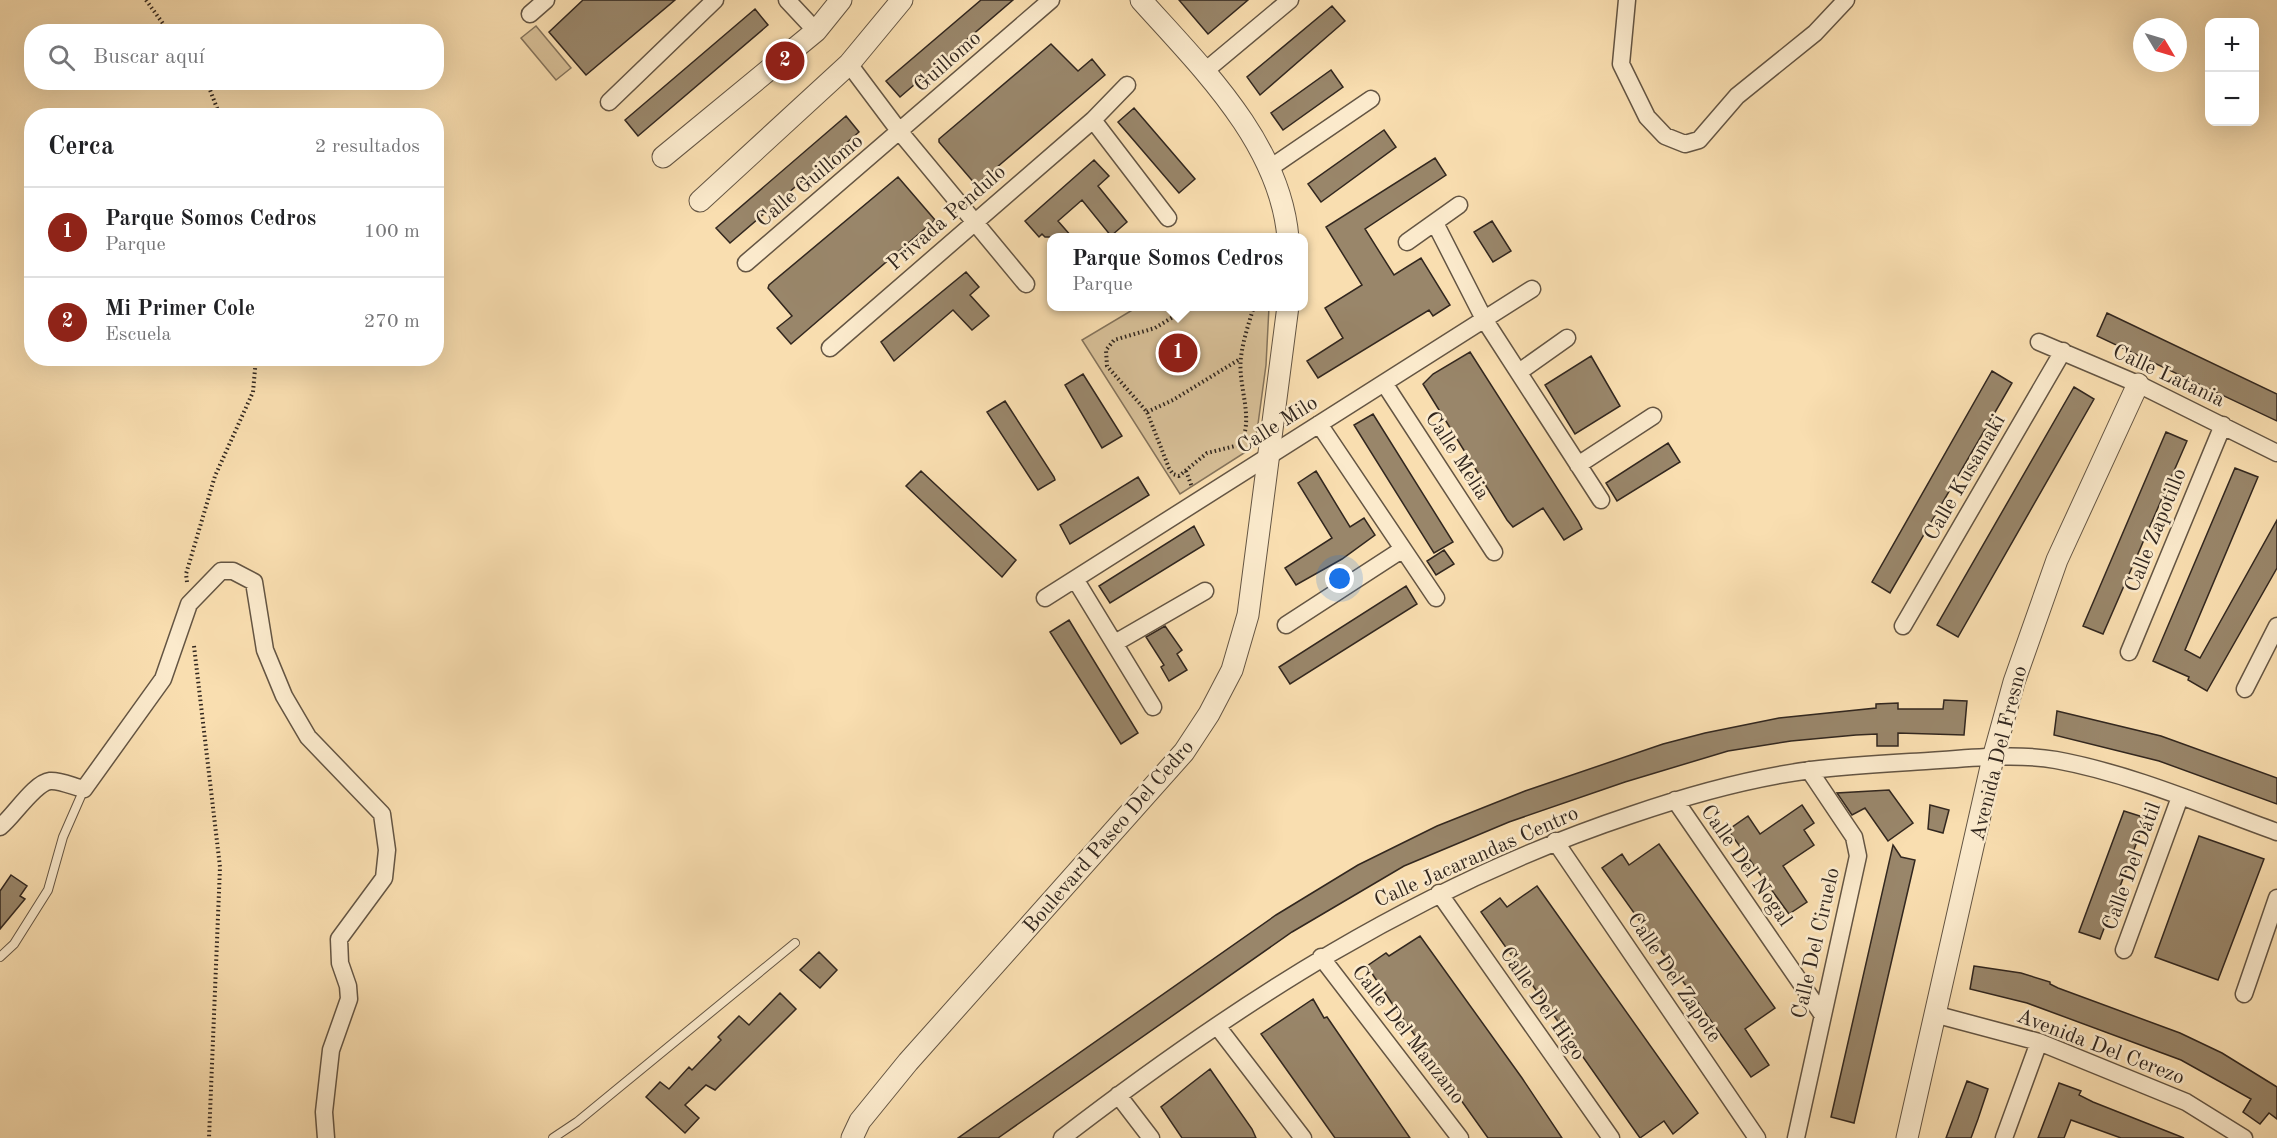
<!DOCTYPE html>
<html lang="es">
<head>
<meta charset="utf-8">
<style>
  :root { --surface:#fff; --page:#f2f2f2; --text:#202124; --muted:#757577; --line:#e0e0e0; --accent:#8f2418 }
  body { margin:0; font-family:"Old Standard TT",serif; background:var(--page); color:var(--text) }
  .controls { position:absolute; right:18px; top:18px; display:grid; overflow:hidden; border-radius:12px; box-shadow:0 6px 24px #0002 }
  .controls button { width:54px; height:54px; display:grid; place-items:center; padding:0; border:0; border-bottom:2px solid var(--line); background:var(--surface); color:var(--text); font:30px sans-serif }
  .compass { position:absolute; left:2133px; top:18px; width:54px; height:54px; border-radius:50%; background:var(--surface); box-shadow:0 6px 24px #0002; rotate:128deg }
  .you { position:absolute; left:1340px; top:579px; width:21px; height:21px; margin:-15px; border:4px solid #fff; border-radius:50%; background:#1a73e8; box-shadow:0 0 0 9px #1a73e833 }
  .badge { display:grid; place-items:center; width:39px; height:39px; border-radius:50%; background:var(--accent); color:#fff; font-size:20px; font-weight:700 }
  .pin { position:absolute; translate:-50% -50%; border:3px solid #fff; box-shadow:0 2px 6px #0006 }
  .popup { position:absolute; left:1047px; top:233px; width:261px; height:78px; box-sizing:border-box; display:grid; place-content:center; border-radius:12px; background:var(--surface); filter:drop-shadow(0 2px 4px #0005); font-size:20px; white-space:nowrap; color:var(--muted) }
  .popup b { font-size:22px; color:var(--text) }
  .popup::after { content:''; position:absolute; left:50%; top:100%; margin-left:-12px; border:12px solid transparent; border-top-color:var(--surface) }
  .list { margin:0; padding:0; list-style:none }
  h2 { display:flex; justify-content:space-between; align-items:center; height:78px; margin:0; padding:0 24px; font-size:26px }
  h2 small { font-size:20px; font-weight:400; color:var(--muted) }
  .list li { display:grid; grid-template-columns:39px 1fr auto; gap:18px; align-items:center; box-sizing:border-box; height:90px; padding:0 24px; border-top:2px solid var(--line) }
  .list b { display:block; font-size:22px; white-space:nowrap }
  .list p { margin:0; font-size:20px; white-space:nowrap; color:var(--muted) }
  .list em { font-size:20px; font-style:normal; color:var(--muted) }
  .icon { flex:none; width:33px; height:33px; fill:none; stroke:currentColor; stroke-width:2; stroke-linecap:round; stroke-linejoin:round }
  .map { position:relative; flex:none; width:2277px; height:1138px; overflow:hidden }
  .search { position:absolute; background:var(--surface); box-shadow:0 6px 24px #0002; left:24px; top:24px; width:420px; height:66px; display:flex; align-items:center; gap:15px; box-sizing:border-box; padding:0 21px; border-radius:24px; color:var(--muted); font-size:22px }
  .panel { position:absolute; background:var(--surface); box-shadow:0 6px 24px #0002; left:24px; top:108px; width:420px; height:258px; border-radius:24px }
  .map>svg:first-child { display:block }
  .green { fill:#d7bf97; stroke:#84735b; stroke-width:1.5 }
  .building { fill:#99866a; stroke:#32271f; stroke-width:1.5 }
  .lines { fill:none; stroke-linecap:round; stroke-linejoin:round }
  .service-casing { stroke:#645543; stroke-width:10 }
  .minor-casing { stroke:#645543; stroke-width:19 }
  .tertiary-casing { stroke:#645543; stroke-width:23 }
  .path { stroke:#32271f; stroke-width:4; stroke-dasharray:1.5 3; stroke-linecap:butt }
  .service { stroke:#fbeacc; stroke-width:8 }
  .minor { stroke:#fbeacc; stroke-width:16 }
  .tertiary { stroke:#fbeacc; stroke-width:21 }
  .labels { text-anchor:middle; stroke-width:5; stroke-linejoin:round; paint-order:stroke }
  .street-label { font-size:21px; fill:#32271f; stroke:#fbeacc }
</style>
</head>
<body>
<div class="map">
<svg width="2277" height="1138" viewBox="0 0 2277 1138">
  <rect width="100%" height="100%" fill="#f9deb0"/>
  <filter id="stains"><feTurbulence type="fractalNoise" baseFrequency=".00333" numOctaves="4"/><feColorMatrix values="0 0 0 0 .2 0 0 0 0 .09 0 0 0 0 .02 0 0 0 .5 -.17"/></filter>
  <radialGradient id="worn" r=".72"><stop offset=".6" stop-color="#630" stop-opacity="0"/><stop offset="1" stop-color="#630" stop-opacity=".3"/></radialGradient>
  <path class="green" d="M536,26L571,68L556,80L521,38Z
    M1139,306L1269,307L1266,365L1255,446L1180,494L1082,340Z"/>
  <path class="building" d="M583,0H675L586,75L549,32Z
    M981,0H1013L900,97L886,81Z
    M1179,0H1248L1208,34Z
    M1332,6L1345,21L1260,95L1247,77Z
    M755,9L768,25L638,136L625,120Z
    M1051,44L1078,71L1092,59L1105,75L976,185L939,142V139Z
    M1331,70L1343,87L1283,130L1271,113Z
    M1134,108L1195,179L1179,193L1118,122Z
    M846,116L859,132L730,243L716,228Z
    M1384,130L1396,147L1321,202L1308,184Z
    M1435,158L1446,175L1365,229L1394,275L1421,258L1450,305L1433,316L1429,310L1318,378L1307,361L1343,338L1325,308L1362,285L1326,227Z
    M1094,160L1109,176L1098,186L1127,222L1111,236L1082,200L1058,221L1072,237H1045L1042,234L1039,237L1025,221Z
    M898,177L935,220L791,344L777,328L792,316L768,288L769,285Z
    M1492,221L1511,251L1493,262L1474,232Z
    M966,272L979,287L970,295L989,316L972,330L953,310L894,361L881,342Z
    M2107,313L2277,394V421L2097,336Z
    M1470,352L1578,521L1582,529L1564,540L1543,508L1513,527L1507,520L1423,384L1433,374Z
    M1591,356L1620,406L1575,434L1545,385Z
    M1992,371L2012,383L1890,593L1872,582Z
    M1083,374L1122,436L1102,448L1065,385Z
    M2074,387L2094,399L1958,637L1937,625Z
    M1005,401L1054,477L1055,480L1038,490L987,412Z
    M1373,414L1453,542L1434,553L1354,425Z
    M2166,432L2187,441L2103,634L2083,626Z
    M1668,443L1680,462L1617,501L1606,483Z
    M2235,468L2258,477L2185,650L2200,658L2277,520V568L2207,691L2188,680L2189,677L2153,661Z
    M921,471L1016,560L1002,577L906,486Z
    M1316,471L1350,527L1364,518L1375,535L1342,559L1296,585L1285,568L1332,538L1298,483Z
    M1138,477L1149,495L1070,544L1060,525Z
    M1194,526L1204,545L1110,603L1099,586Z
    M1444,550L1454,564L1436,575L1427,561Z
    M1406,586L1417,604L1290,684L1279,667Z
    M1069,620L1138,733L1121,744L1050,632Z
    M1165,626L1182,650L1177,654L1187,670L1169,681L1161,667L1164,665L1146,637Z
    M1944,700L1967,701L1964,735L1898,733V746H1877V734L1856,735L1791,741L1728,751L1625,782L1509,822L1404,866L1292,932L998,1138H958L1276,915L1358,865L1437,826L1525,791L1663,744L1705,733L1779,718L1876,708V704L1898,703V709H1943Z
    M2057,711L2161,736L2277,778V804L2159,761L2054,735Z
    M1889,790L1913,823L1888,841L1865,808L1852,815L1837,793Z
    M1802,805L1814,823L1804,830L1814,845L1783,866L1807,902L1789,914L1728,830L1748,816L1760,834Z
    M1930,805L1949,810L1943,833L1928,829Z
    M2124,811L2146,818L2100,939L2079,932Z
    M2199,836L2264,859L2218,980L2155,957Z
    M1659,844L1775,1008L1745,1029L1769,1065L1751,1077L1602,868L1622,854L1629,865Z
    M1893,845L1901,857L1915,860L1854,1123L1831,1117Z
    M11,875L27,886L20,896L25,899L0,929V891Z
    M1537,886L1698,1113L1673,1134L1664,1121L1640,1138L1481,912L1500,898L1507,907Z
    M1420,936L1522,1078L1562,1138H1488L1391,1002L1367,966L1386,953L1389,956Z
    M819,952L837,970L820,988L800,970Z
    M1974,966L2021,973L2050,982V984L2058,988L2180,1033L2222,1053L2277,1087V1119L2269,1113L2260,1124L2243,1112L2251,1099L2181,1060L2027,1003L1970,989Z
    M780,993L796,1009L715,1090L706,1085L685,1105L699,1118L685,1133L646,1097L660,1082L669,1089L689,1067L692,1070L721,1040L718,1037L739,1016L749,1025Z
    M1313,999L1324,1018L1327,1017L1410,1138H1335L1279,1059L1261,1034Z
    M1210,1069L1252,1129L1256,1138H1182L1161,1107Z
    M1967,1081L1988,1089L1978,1119L1971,1138H1946Z
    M2059,1083L2081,1091L2079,1095L2093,1102L2184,1138H2121L2071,1120L2064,1138H2038Z"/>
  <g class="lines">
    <g class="service-casing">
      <path id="service" d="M0,957L14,944L48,890L63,837L84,789
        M553,1138L577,1122L795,943"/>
    </g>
    <g class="minor-casing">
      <path id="minor" d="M787,0L816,31
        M1627,0L1621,64L1647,117L1665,136L1685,144L1699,140L1737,96L1815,33L1846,0
        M530,14L546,0
        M849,64L900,132L1026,284
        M1205,71L1290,0
        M609,102L715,0
        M1093,120L1168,218
        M1270,168L1371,99
        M1435,223L1484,319L1601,500
        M1407,242L1459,205
        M746,263L1051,0
        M2039,342L2138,384L2277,453
        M830,348L1093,120L1127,85
        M1519,372L1567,338
        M1384,383L1494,552
        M1319,424L1436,598
        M1578,465L1653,416
        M1075,579L1153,707
        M1045,598L1532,289
        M1286,625L1403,549
        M1903,626L2063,351
        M1115,643L1205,591
        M2129,652L2223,425
        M2245,689L2277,626
        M1675,800L1822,1014
        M0,827C14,816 34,783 50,781C60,780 74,787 84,789L163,679L189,604L221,571H233L254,582L265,650L284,696L308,737L382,814L387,850L384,878L339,939L340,963L348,986L349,999L331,1050L324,1112L326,1138
        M1555,841L1757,1138
        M1439,893L1611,1138
        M2124,950L2180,797
        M1321,957L1460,1138
        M2244,994L2277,898
        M1934,1014L2039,1042L2186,1102L2244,1138
        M1217,1026L1303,1138
        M1118,1095L1151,1138
        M1062,1138C1239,1002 1418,886 1631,815C1689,795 1750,778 1811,770C1844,766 1877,764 1910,762C1956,760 2011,752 2056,760C2132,774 2205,806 2277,832
        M1796,1138L1858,856L1854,837L1809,770
        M2004,1138L2039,1042"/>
    </g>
    <g class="tertiary-casing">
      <path id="tertiary" d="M1141,0C1201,67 1280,143 1288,238
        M663,157L816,31L841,0
        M700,201L849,64L902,0
        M852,1138L860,1121L908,1062L1184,752L1209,714L1232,670L1248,615L1288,306
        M1907,1138L1993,758L2014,682L2057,560L2138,384"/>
    </g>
    <path class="path" d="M146,0L169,32
      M207,82L220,116
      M1191,306L1155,328L1114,340L1106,350L1107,366L1147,412L1169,468L1173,474L1179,476L1207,453L1239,445C1256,421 1237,386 1241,357C1243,340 1249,323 1254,306
      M1147,412L1173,400L1240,359
      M1186,471L1192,487
      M187,582L186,574L215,476L253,392L256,358
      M194,646L220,867L209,1138"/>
    <use href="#service" class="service"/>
    <use href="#minor" class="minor"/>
    <use href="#tertiary" class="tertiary"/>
  </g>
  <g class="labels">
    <g class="street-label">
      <text transform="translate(947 61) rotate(-41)" y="7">Guillomo</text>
      <text transform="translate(809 180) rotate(-40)" y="7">Calle Guillomo</text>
      <text transform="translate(946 217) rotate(-41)" y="7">Privada Pendulo</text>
      <text transform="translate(2169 375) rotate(25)" y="7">Calle Latania</text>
      <text transform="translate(1277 424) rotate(-32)" y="7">Calle Milo</text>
      <text transform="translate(1458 455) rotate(57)" y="7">Calle Melia</text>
      <text transform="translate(1964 477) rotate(-60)" y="7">Calle Kusamaki</text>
      <text transform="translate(2155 530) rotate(-68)" y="7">Calle Zapotillo</text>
      <text transform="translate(1998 753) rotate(-76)" y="7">Avenida Del Fresno</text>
      <text transform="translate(1108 836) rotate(-49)" y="7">Boulevard Paseo Del Cedro</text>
      <text transform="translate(1476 856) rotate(-24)" y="7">Calle Jacarandas Centro</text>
      <text transform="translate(1747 865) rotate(55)" y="7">Calle Del Nogal</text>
      <text transform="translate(2131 866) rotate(-70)" y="7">Calle Del Dátil</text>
      <text transform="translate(1815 943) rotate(-77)" y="7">Calle Del Ciruelo</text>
      <text transform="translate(1675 977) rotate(56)" y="7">Calle Del Zapote</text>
      <text transform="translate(1543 1003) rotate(55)" y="7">Calle Del Higo</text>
      <text transform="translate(1409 1034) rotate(52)" y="7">Calle Del Manzano</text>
      <text transform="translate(2101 1046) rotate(21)" y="7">Avenida Del Cerezo</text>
    </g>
  </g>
  <rect width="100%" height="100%" filter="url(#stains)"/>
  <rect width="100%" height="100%" fill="url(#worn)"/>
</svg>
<div class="controls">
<button>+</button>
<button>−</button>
</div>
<svg class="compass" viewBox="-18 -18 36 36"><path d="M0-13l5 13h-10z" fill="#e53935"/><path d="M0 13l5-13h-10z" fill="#757577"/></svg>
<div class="you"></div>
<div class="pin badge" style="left:1178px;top:353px">1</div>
<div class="popup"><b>Parque Somos Cedros</b>Parque</div>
<div class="pin badge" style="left:785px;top:61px">2</div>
<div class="search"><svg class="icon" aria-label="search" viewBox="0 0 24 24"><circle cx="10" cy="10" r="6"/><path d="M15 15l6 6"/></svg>Buscar aquí</div>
<section class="panel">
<h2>Cerca<small>2 resultados</small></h2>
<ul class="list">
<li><span class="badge">1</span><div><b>Parque Somos Cedros</b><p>Parque</p></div><em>100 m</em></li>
<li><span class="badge">2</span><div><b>Mi Primer Cole</b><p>Escuela</p></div><em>270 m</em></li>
</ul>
</section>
</div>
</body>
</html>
